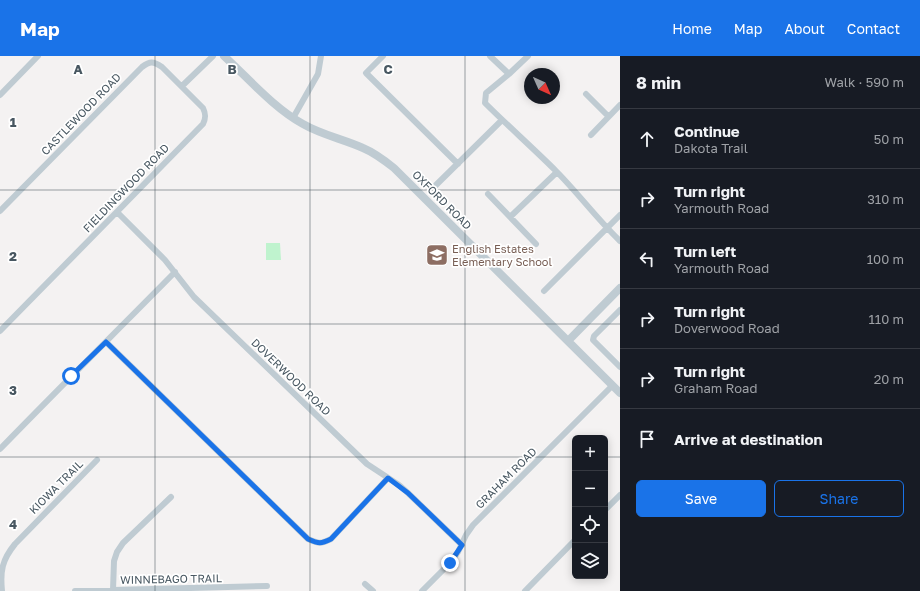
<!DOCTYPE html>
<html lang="en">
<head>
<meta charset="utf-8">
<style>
  :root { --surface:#171b24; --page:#20242c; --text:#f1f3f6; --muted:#9ea1a6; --line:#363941; --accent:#1a73e8 }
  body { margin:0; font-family:"Golos Text",sans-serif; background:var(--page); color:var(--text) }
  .controls { position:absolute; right:12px; bottom:12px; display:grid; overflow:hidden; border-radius:6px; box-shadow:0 2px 10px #0003 }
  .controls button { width:36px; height:36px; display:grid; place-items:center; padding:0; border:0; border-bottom:1px solid var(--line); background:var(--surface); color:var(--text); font:20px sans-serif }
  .compass { position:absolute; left:524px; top:12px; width:36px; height:36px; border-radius:50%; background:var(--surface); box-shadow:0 2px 10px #0003; rotate:135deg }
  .stop { position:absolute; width:12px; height:12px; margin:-9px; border:3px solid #1a73e8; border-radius:50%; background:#fff }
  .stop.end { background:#1a73e8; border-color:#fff; box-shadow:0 1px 4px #0008 }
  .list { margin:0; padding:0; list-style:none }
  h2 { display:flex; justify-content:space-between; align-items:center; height:52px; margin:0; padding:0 16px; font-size:17px }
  h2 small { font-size:13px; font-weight:400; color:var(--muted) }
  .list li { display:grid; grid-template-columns:26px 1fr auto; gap:12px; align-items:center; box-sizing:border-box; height:60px; padding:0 16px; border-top:1px solid var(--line) }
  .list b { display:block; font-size:15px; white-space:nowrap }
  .list p { margin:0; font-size:13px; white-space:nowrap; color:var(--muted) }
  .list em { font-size:13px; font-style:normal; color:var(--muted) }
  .actions { display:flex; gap:8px; padding:12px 16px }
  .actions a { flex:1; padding:9px 0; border:1px solid var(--accent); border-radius:6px; text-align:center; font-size:14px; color:var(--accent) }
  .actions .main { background:var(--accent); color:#fff }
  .icon { flex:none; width:22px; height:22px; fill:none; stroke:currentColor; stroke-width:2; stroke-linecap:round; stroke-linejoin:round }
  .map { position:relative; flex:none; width:620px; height:535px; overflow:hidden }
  header { display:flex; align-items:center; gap:24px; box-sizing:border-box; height:56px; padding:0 20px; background:var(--accent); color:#fff }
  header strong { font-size:19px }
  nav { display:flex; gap:22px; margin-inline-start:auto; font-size:14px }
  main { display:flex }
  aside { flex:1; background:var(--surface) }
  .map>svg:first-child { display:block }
  .green { fill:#bff3ce }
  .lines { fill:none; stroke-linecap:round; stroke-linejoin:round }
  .minor { stroke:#bfcbd2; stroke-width:6 }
  .tertiary { stroke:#bfcbd2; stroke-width:8 }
  .route { stroke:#1a73e8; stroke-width:5 }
  .grid { fill:none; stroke:#485761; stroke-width:1; stroke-opacity:0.55 }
  .labels { text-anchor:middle; stroke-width:3.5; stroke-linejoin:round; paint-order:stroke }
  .street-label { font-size:11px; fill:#485761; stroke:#fff }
  .education-label { font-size:11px; fill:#785e54; stroke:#fff; text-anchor:start }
  .grid-label { font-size:13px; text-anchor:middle; font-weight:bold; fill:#485761; stroke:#fff; stroke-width:3.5; stroke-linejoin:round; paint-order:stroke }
</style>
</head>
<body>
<header>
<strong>Map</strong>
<nav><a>Home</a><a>Map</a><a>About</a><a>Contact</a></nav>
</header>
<main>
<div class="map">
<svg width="620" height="535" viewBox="0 0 620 535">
  <rect width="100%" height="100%" fill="#f4f2f2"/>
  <path class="green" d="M266,187H280L281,204H266Z"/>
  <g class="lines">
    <path class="minor" d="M383,0L366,17L458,108
      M490,0L509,18
      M528,0L509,18L486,37L485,47C508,70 533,92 556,115C578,137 597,163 620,185
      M182,30L213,0
      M586,38L608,60
      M0,39L38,0
      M293,62L318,18L321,0
      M591,79L620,49
      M435,130L502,64
      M488,138L536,188
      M0,155L142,11C150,5 153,5 162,11L203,52C206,58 206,62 203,68L0,275
      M117,156L165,204L194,241L367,408L399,429L408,437L462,489
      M510,161L557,116
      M544,235L620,159
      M620,254L594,280L593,284L620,311
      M106,286L308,483C319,488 321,488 331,483L388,422
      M0,393C58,333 117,275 175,216
      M605,454L620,439
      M365,528L373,535
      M113,534L114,505L117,496L123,487L171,441
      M2,535C0,515 2,504 15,488L97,404
      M75,535L267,530
      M422,535L450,507L458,496L466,479L473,469L612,330
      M525,535L575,484"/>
    <path class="tertiary" d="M224,0C249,23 274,52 303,68C322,79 343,83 363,92C375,97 384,104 394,112L620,337
      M568,285L620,232"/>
  </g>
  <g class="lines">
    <path class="route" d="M71,320L106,286L308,483C319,488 321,488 331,483L388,422L408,437L462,489L450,507"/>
  </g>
  <path class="grid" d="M155,0V535M310,0V535M465,0V535M0,134H620M0,268H620M0,401H575M605,401H620"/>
  <defs>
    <g id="school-square" transform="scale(1.15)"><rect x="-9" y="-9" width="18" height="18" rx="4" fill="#8d6e63" stroke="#fff"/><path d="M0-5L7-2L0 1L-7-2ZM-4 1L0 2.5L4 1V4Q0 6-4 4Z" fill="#fff"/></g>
  </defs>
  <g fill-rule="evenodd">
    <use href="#school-square" x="437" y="199"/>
  </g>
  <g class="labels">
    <g class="street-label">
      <text transform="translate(81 58) rotate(-46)" y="4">CASTLEWOOD ROAD</text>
      <text transform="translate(126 132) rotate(-46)" y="4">FIELDINGWOOD ROAD</text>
      <text transform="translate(442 144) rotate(45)" y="4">OXFORD ROAD</text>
      <text transform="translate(291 321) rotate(44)" y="4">DOVERWOOD ROAD</text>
      <text transform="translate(506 422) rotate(-45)" y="4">GRAHAM ROAD</text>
      <text transform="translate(56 431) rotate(-45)" y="4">KIOWA TRAIL</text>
      <text transform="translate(171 523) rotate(-1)" y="4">WINNEBAGO TRAIL</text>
    </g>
    <g class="education-label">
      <text x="452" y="197">English Estates<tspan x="452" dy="13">Elementary School</tspan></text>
    </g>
  </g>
  <g class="grid-label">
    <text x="78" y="18">A</text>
    <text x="232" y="18">B</text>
    <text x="388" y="18">C</text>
    <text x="13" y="71">1</text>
    <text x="13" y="205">2</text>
    <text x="13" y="339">3</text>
    <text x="13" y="473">4</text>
  </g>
</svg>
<div class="controls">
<button>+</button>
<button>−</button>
<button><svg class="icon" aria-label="locate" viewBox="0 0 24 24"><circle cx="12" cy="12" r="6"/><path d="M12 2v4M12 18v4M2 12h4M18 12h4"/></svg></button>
<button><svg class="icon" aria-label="layers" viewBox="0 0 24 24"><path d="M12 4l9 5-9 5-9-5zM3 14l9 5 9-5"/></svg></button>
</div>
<svg class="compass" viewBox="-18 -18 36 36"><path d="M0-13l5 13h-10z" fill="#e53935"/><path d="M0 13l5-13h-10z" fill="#9ea1a6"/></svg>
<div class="stop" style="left:71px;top:320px"></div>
<div class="stop end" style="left:450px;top:507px"></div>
</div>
<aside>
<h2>8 min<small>Walk · 590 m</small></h2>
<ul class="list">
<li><svg class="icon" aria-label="ahead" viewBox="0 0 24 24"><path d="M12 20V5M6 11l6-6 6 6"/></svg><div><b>Continue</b><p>Dakota Trail</p></div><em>50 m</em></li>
<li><svg class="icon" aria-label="right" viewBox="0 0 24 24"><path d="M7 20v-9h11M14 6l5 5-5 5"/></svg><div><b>Turn right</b><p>Yarmouth Road</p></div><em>310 m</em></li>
<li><svg class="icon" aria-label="left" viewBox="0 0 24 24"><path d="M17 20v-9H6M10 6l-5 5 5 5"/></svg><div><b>Turn left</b><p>Yarmouth Road</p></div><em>100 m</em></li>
<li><svg class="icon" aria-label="right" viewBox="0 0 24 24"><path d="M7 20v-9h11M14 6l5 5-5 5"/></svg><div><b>Turn right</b><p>Doverwood Road</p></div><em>110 m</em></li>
<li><svg class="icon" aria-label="right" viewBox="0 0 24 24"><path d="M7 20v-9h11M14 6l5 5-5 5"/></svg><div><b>Turn right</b><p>Graham Road</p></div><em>20 m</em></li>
<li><svg class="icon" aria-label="arrive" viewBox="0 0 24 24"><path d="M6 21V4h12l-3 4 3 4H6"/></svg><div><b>Arrive at destination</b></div></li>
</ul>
<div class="actions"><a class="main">Save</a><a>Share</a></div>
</aside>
</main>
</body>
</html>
